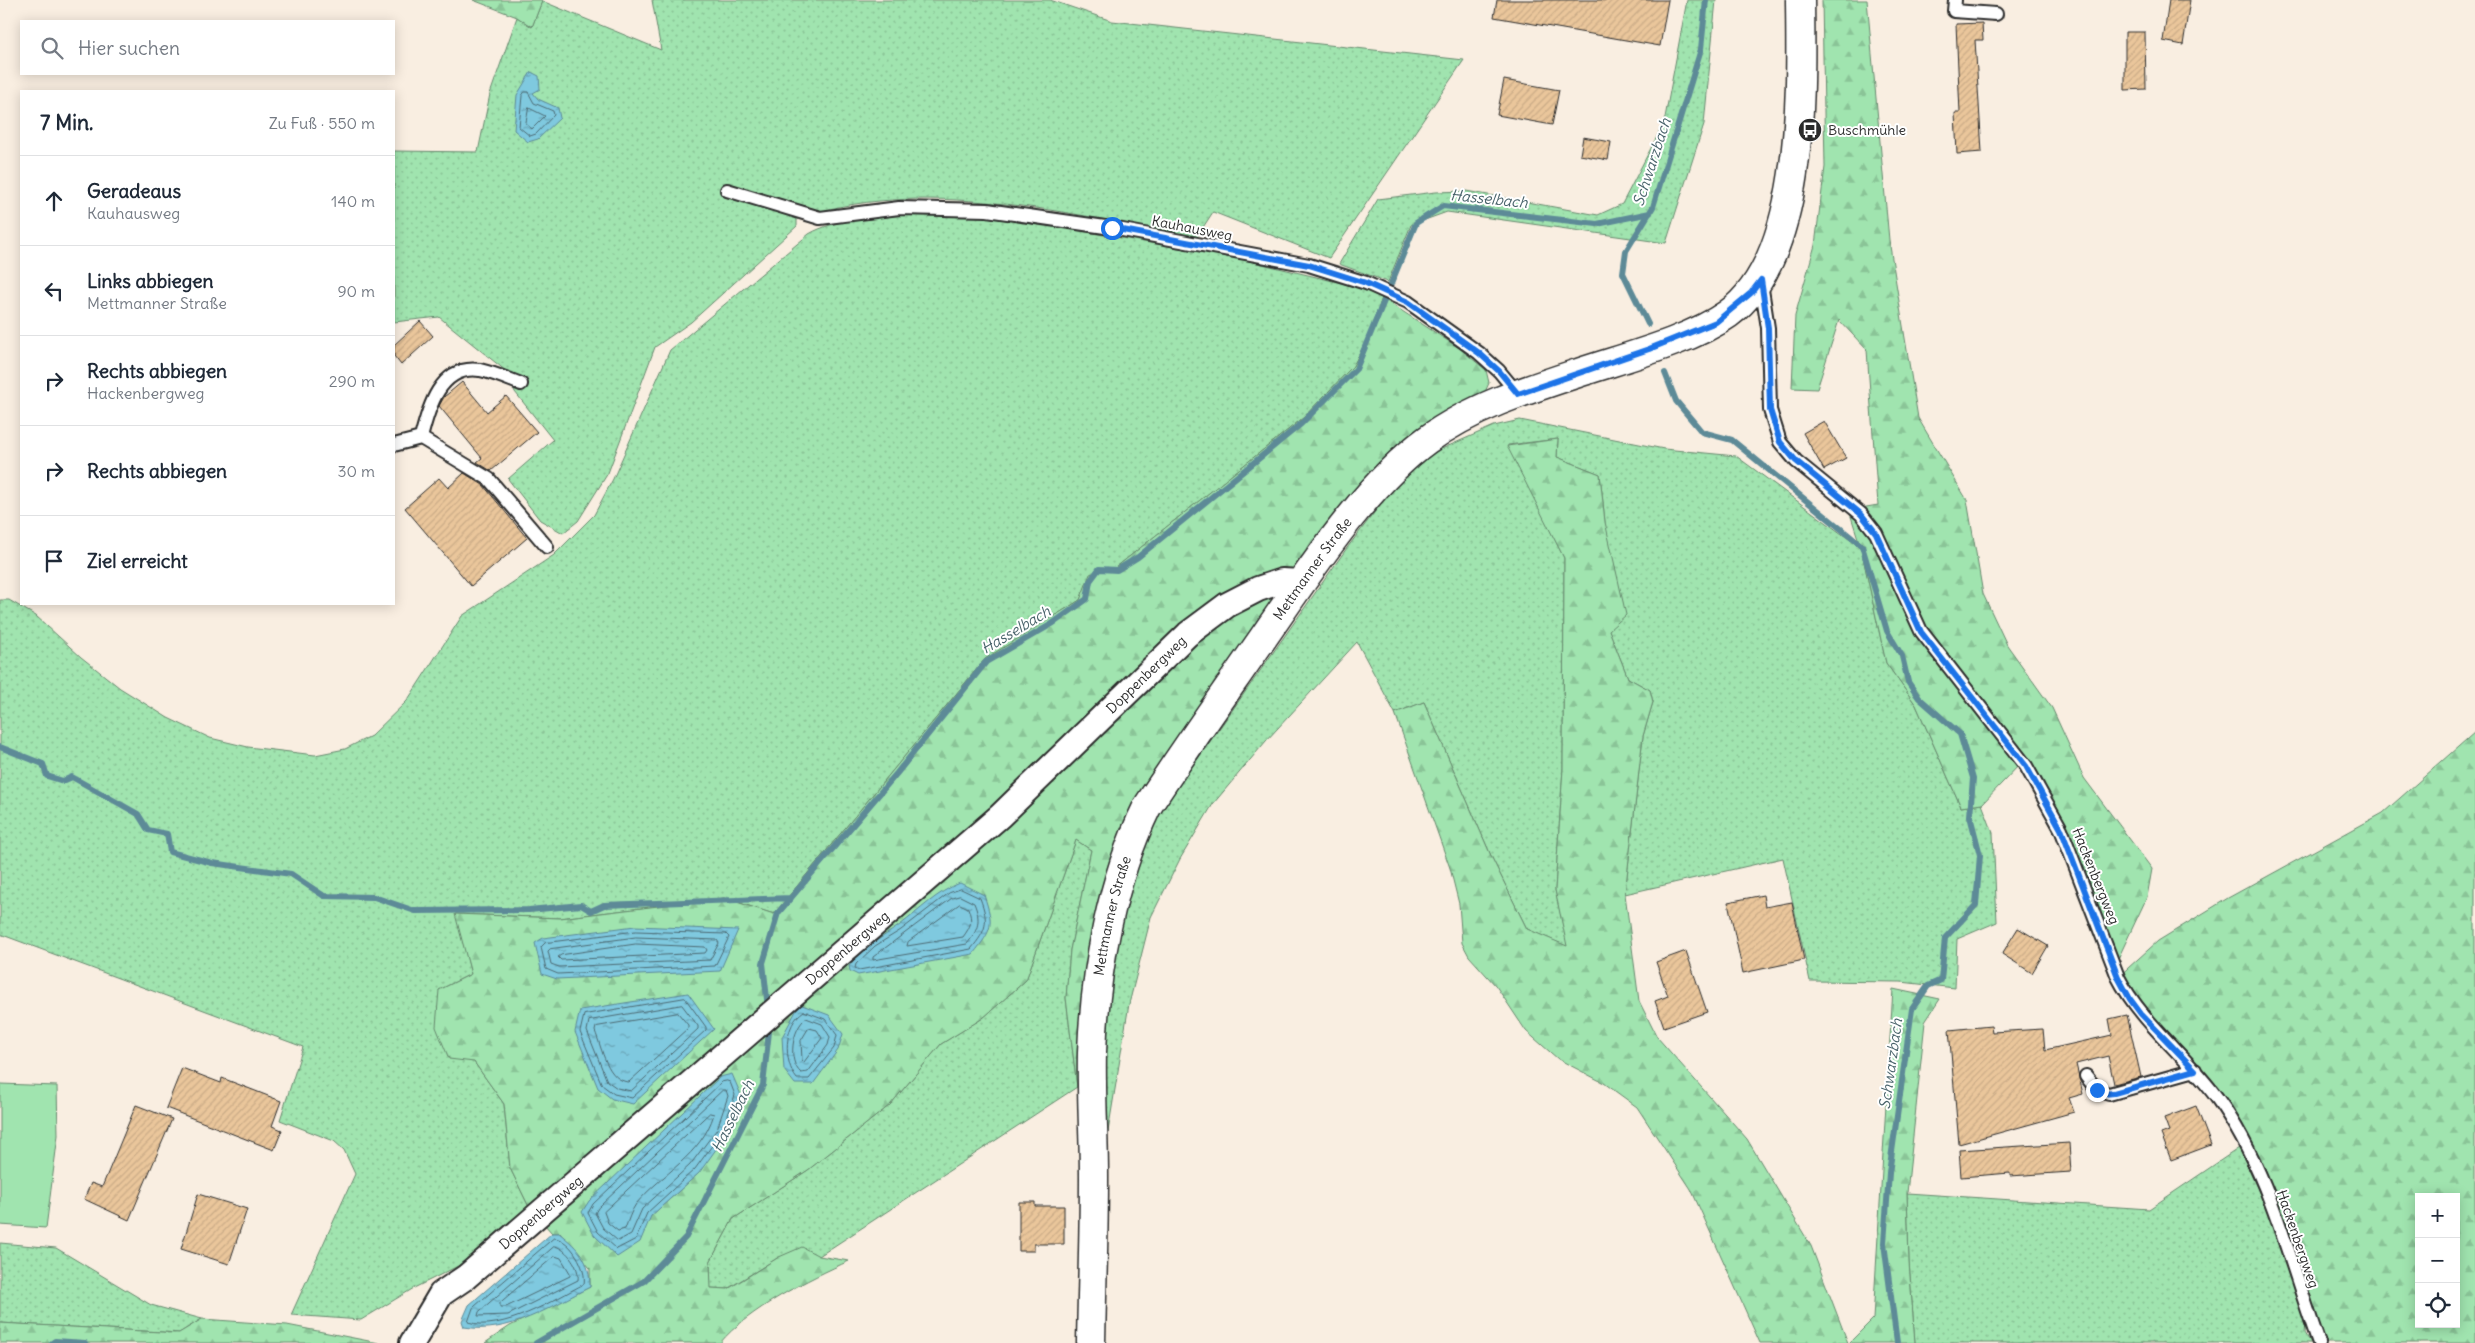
<!DOCTYPE html>
<html lang="de">
<head>
<meta charset="utf-8">
<style>
  :root { --surface:#fff; --page:#f6f6f7; --text:#1f2937; --muted:#747a83; --line:#e0e1e3 }
  body { margin:0; font-family:Delius,sans-serif; background:var(--page); color:var(--text) }
  .controls { position:absolute; right:15px; bottom:15px; display:grid; overflow:hidden; border-radius:0px; box-shadow:0 2px 12px #0003 }
  .controls button { width:45px; height:45px; display:grid; place-items:center; padding:0; border:0; border-bottom:1px solid var(--line); background:var(--surface); color:var(--text); font:25px sans-serif }
  .stop { position:absolute; width:15px; height:15px; margin:-11px; border:4px solid #1a73e8; border-radius:50%; background:#fff }
  .stop.end { background:#1a73e8; border-color:#fff; box-shadow:0 1px 5px #0008 }
  .list { margin:0; padding:0; list-style:none }
  h2 { display:flex; justify-content:space-between; align-items:center; height:65px; margin:0; padding:0 20px; font-size:21px }
  h2 small { font-size:16px; font-weight:400; color:var(--muted) }
  .list li { display:grid; grid-template-columns:32px 1fr auto; gap:15px; align-items:center; box-sizing:border-box; height:90px; padding:0 20px; border-top:1px solid var(--line) }
  .list b { display:block; font-size:19px; white-space:nowrap }
  .list p { margin:0; font-size:16px; white-space:nowrap; color:var(--muted) }
  .list em { font-size:16px; font-style:normal; color:var(--muted) }
  .icon { flex:none; width:28px; height:28px; fill:none; stroke:currentColor; stroke-width:2; stroke-linecap:round; stroke-linejoin:round }
  .map { position:relative; flex:none; width:2475px; height:1343px; overflow:hidden }
  .search { position:absolute; background:var(--surface); box-shadow:0 2px 12px #0003; left:20px; top:20px; width:375px; height:55px; display:flex; align-items:center; gap:12px; box-sizing:border-box; padding:0 18px; border-radius:0px; color:var(--muted); font-size:19px }
  .panel { position:absolute; background:var(--surface); box-shadow:0 2px 12px #0003; left:20px; top:90px; width:375px; height:515px; border-radius:0px }
  .map>svg:first-child { display:block }
  .grass { fill:url(#grass-dots); stroke:#66886d }
  .forest { fill:url(#forest-firs); stroke:#66886d; fill-rule:evenodd }
  .garden { fill:#a0e4af; stroke:#66886d }
  .water { fill:url(#water-ripples); stroke:#5d8a97 }
  .lines { fill:none; stroke-linecap:round; stroke-linejoin:round }
  .shore { stroke:#4d6a73; stroke-width:1 }
  .stream { stroke:#5d8a97; stroke-width:6 }
  .building { fill:url(#building-hatch); stroke:#2b2b2b }
  .lane-casing { stroke:#2b2b2b; stroke-width:16 }
  .street-casing { stroke:#2b2b2b; stroke-width:28 }
  .secondary-casing { stroke:#2b2b2b; stroke-width:31 }
  .lane { stroke:#fff; stroke-width:12 }
  .street { stroke:#fff; stroke-width:24 }
  .secondary { stroke:#fff; stroke-width:28 }
  .route { stroke:#1a73e8; stroke-width:6 }
  .labels { text-anchor:middle; stroke-width:4; stroke-linejoin:round; paint-order:stroke }
  .poi-label { font-size:14px; fill:#2b2b2b; stroke:#fff; text-anchor:start }
  .street-label { font-size:14px; fill:#2b2b2b; stroke:#fff }
  .water-label { font-size:15px; font-style:italic; fill:#48626a; stroke:#fff }
</style>
</head>
<body>
<div class="map">
<svg width="2475" height="1343" viewBox="0 0 2475 1343">
  <defs>
    <pattern id="grass-dots" width="8" height="8" patternUnits="userSpaceOnUse" patternTransform="scale(1.25)"><rect width="8" height="8" fill="#a0e4af"/><path d="M2 2h.1M6 6h.1" fill="none" stroke="#8ac497" stroke-width="1.8" stroke-linecap="round"/></pattern>
    <pattern id="forest-firs" width="22" height="20" patternUnits="userSpaceOnUse" patternTransform="scale(1.25)"><rect width="22" height="20" fill="#a0e4af"/><path d="M5 1l3.5 6h-7zM16 11l3.5 6h-7z" fill="#8ac497"/></pattern>
    <pattern id="water-ripples" width="26" height="14" patternUnits="userSpaceOnUse" patternTransform="scale(1.25)"><rect width="26" height="14" fill="#7fc9df"/><path d="M2 4q2-2 4 0t4 0M15 11q2-2 4 0t4 0" fill="none" stroke="#68a3b5"/></pattern>
    <pattern id="building-hatch" width="6" height="6" patternUnits="userSpaceOnUse" patternTransform="scale(1.25)"><rect width="6" height="6" fill="#eac69b"/><path d="M-1 1l2-2M0 6l6-6M5 7l2-2" fill="none" stroke="#c9aa86"/></pattern>
  </defs>
  <rect width="100%" height="100%" fill="#f9eee1"/>
  <filter id="ink" filterUnits="userSpaceOnUse"><feTurbulence type="fractalNoise" baseFrequency=".02" numOctaves="2"/><feDisplacementMap in="SourceGraphic" scale="10" xChannelSelector="R" yChannelSelector="G"/><feConvolveMatrix kernelMatrix="1 2 1 2 8 2 1 2 1" color-interpolation-filters="sRGB"/></filter>
  <g filter="url(#ink)">
    <path class="grass" d="M652,0H1050L1112,21L1464,60L1329,258L1213,212L1196,238C1078,214 913,175 797,219V226L691,322L655,347L608,473L578,521L563,533L540,520L508,479L553,440L515,392L506,371L439,317L394,322V151L478,152L490,94L517,17L532,27L542,1L661,50Z
      M1687,0H1716L1704,124L1666,243L1447,212L1411,225L1388,282L1339,264L1378,199L1436,192L1466,191L1598,215L1622,204L1664,123Z
      M904,215H988L1237,258L1362,288L1382,298L1369,336L1353,366L1303,418L1115,568L1091,574L1080,600L985,659L774,914L724,898L560,918L456,914L471,974L439,990L474,1062L504,1104L510,1168L529,1207L474,1258L414,1288L361,1320L291,1315L355,1174L344,1150L334,1141L280,1120L303,1047L0,934V600H9L36,616L81,657L120,688L168,718L210,738L248,747L315,755L345,749L371,736L407,701L462,616L554,555L594,515L613,479L670,350L809,234C837,218 873,218 904,215Z
      M1520,420L1664,449L1736,456L1861,548L1886,663L1916,705L1961,807L1982,804L1993,833L1997,922L1957,939L1955,988L1901,982L1810,981L1783,858L1625,894L1643,736L1653,702L1650,690L1628,678L1609,630L1605,522L1600,474L1557,457L1558,439L1508,445L1564,558L1563,768L1555,890L1568,947L1527,929L1492,858L1424,702L1395,713L1357,642L1266,741L1213,804L1180,859L1151,917L1129,1004L1105,1150L1104,1057L1111,992L1122,918L1151,825L1347,548L1394,487L1430,454L1494,426Z
      M1076,840L1091,850L1070,950L1066,998L1077,1087L819,1256L779,1257L727,1289L710,1288V1262L733,1219L808,1170L890,1105L941,1044L983,1018L1026,980Z
      M2239,1148L2273,1223L2306,1324L2305,1333L2311,1343H1915L1909,1262L1907,1193L2149,1209Z
      M0,1243L56,1248L151,1305L202,1319L179,1333L0,1323Z"/>
    <path class="forest" d="M473,0H541L542,1L532,27L517,17Z
      M1822,0H1867L1889,240L1918,418L1967,500L1983,594L2007,645L2052,708L2084,778L2152,869L2147,897L2116,963L2021,763L1982,804L1961,807L1916,705L1886,663L1861,548L1849,510L1878,505L1867,350L1839,320L1817,389L1792,388L1795,316L1815,245L1825,167Z
      M1382,298L1459,348L1486,370L1489,383L1485,392L1440,416L1140,793L1117,842L1096,924L1082,1087H1077L1066,998L1070,950L1091,850L1076,840L1026,980L983,1018L941,1044L890,1105L808,1170L733,1219L710,1262L711,1288L728,1289L779,1257L802,1247L819,1256L849,1261C810,1278 747,1310 720,1343H485L510,1326L590,1287V1268L560,1233H552L529,1207L510,1168L504,1104L474,1062L449,1059L436,1027L439,990L471,974L455,914L560,918L724,898L774,914L985,659L1080,600L1090,574L1115,568L1303,418L1353,366L1369,336ZM699,1173L651,1216L617,1256L594,1235Z
      M1558,439L1557,457L1600,474L1605,522L1626,615L1609,630L1628,678L1650,690L1653,702L1643,736L1625,894L1639,1001L1657,1037L1747,1139L1811,1246L1848,1343H1760L1691,1189L1637,1107L1604,1083L1558,1059L1526,1031L1496,986L1469,956L1462,943L1459,904L1450,868L1395,713L1424,702L1492,858L1527,929L1567,946L1555,890L1563,768L1564,558L1507,446Z
      M2475,732V1343H2311L2268,1205L2259,1167L2239,1118L2195,1070L2118,977L2158,941L2228,898L2383,813ZM2419,1197H2456V1324H2419Z
      M1893,989L1940,999L1925,1022L1907,1193L1909,1262L1915,1343H1849L1873,1319Z
      M202,1319L287,1325L379,1343H0V1323L179,1333Z"/>
    <path class="garden" d="M0,1084L57,1086L58,1135L46,1228L0,1225Z"/>
    <path class="water" d="M531,72L539,76L540,89L533,93L538,99L558,108L560,118L538,139L528,142L514,130L517,95Z
      M960,883L984,895C994,925 993,929 973,954L858,975L850,971L849,966C863,947 882,938 900,925C920,910 937,892 960,883Z
      M635,926L738,930L720,971L557,979L542,974L535,943L543,938Z
      M688,993L714,1029L633,1104L612,1099L598,1088L575,1032L580,1010Z
      M802,1005L829,1015L843,1034L838,1050L813,1084H795L784,1070L782,1037L796,1011Z
      M732,1074L741,1095L727,1134L699,1173L651,1216L640,1242L617,1257L594,1235L582,1212L589,1201L720,1077Z
      M552,1233H559C579,1249 590,1260 590,1287C551,1306 510,1335 464,1327L462,1321L469,1305Z"/>
    <g class="lines">
      <path class="shore" d="M525,92H528L534,103L553,111L554,115L536,134L530,136L519,127L522,96Z
        M529,108L545,116L532,129L526,124Z
        M961,889L980,898C989,922 987,930 971,949L859,970L855,968L856,964L875,946L901,930L949,893Z
        M960,896L974,903C981,920 979,929 967,944L873,960V957L952,898Z
        M960,904L968,908C973,921 971,926 963,937L907,946L908,942Z
        M636,931L726,934L729,937L715,966L558,974L546,969L541,947L545,943Z
        M636,937L717,940L719,943L710,960L559,967L551,964L548,951L550,949Z
        M636,944L705,947L707,950L705,953L561,960L558,957L561,955Z
        M685,998L706,1027V1030L632,1098L614,1094L602,1085L580,1032L584,1015Z
        M682,1005L698,1026V1029L631,1091L617,1088L607,1081L587,1031L589,1021Z
        M804,1011L825,1019L837,1035L834,1048L809,1079H797C783,1062 783,1024 804,1011Z
        M678,1013L688,1025V1028L629,1082C607,1081 602,1048 595,1031L596,1027Z
        M806,1018L822,1024L830,1037L828,1045L808,1072L801,1073C787,1061 792,1029 806,1018Z
        M809,1028L817,1030L822,1038L804,1062L802,1060L801,1041Z
        M727,1081L730,1082L735,1095L722,1132L695,1169L647,1213L636,1239L617,1249L598,1232L588,1213L593,1204L722,1082Z
        M723,1090H726L728,1096L717,1129L690,1165L642,1209L631,1234L618,1241L603,1228L595,1213L598,1208Z
        M710,1113L714,1114C702,1155 661,1174 636,1204C631,1211 628,1221 625,1229L618,1231L608,1223L604,1212Z
        M554,1238C571,1239 587,1269 584,1284C555,1299 502,1333 468,1322L473,1308Z
        M555,1246C567,1249 580,1267 578,1280L508,1315L478,1316L479,1312Z
        M555,1256L561,1258L570,1273V1276L506,1307H500V1303Z"/>
      <path class="stream" d="M1648,324L1623,273L1626,251L1653,207L1701,49L1706,0
        M1665,373L1676,401L1702,432L1732,440L1862,546L1887,631L1902,656L1908,682L1919,698L1960,734L1973,778L1970,816L1980,855L1976,905L1945,938L1941,980L1928,986L1912,1009L1889,1173L1884,1243L1897,1343
        M0,747L43,764L47,776L63,781L72,777L138,814L148,830L167,834L170,852L212,863L291,874L324,896L374,897L415,911L529,910L581,905L591,911L604,905L791,898
        M768,1008L763,963L778,913L897,773L986,662L1052,624L1087,599L1090,581L1099,569L1117,570L1138,557L1301,424L1356,369L1416,223L1443,206L1597,224L1650,213
        M52,1343L55,1341L85,1343
        M536,1343L644,1281L686,1237L763,1085L770,1023"/>
    </g>
    <path class="building" d="M1497,0H1668L1660,46L1494,17Z
      M2169,0H2190L2183,45L2163,41Z
      M1982,23L1983,40H1975L1982,152L1957,154L1955,113H1960L1956,24Z
      M2125,32H2145L2146,89L2125,90Z
      M1504,80L1559,90L1552,125L1497,115Z
      M1583,137L1611,142L1608,160L1580,155Z
      M420,321L433,336L401,365L394,356V345Z
      M462,382L487,412L506,396L537,432L491,471L477,462L482,458L439,406L444,397Z
      M1824,421L1846,458L1824,470L1803,433Z
      M464,473L483,485L527,538L471,586L405,508L439,478L448,488Z
      M1763,895L1765,907L1792,902L1804,960L1743,973L1728,902Z
      M2018,928L2048,946L2032,973L2002,954Z
      M1686,951L1707,1012L1664,1027L1655,1001L1668,996L1656,962Z
      M2127,1015L2141,1077L2114,1084L2108,1056L2076,1064L2083,1094L2069,1098L2074,1112L1959,1144L1949,1030L1991,1026L1992,1032L2043,1029L2045,1050L2112,1035L2109,1019Z
      M182,1068L221,1083L222,1078L281,1101L272,1126L282,1130L274,1150L166,1108Z
      M136,1105L172,1119L129,1220L84,1199L91,1183L102,1187Z
      M2196,1106L2211,1145L2171,1160L2161,1134L2169,1131L2164,1118Z
      M2069,1143L2071,1172L2010,1176V1173L1961,1177L1959,1150Z
      M198,1194L247,1209L229,1264L181,1249Z
      M1019,1202H1035V1206H1064V1244H1034V1251H1019Z"/>
    <g class="lines">
      <g class="lane-casing">
        <path id="lane" d="M1955,0L1954,11L1996,14
          M727,190L820,218L899,208L987,210L1112,228L1309,265L1366,283L1408,302L1479,353L1499,371L1518,394
          M1761,283L1768,328L1770,410L1780,442L1796,461L1861,514L1876,533L1921,631L2026,766L2061,829L2118,977C2142,1024 2186,1055 2217,1098C2269,1170 2289,1260 2319,1343
          M421,438C428,409 440,364 480,370C494,373 508,379 521,384
          M394,445L421,438L489,479L547,547
          M2086,1076L2097,1090L2109,1094L2195,1070"/>
      </g>
      <g class="street-casing">
        <g id="street">
          <path id="s1" d="M412,1343L441,1294L466,1277L1000,816L1188,634L1227,605L1258,589L1282,581L1302,582"/>
        </g>
      </g>
      <g class="secondary-casing">
        <g id="secondary">
          <path id="s2" d="M1091,1343C1092,1288 1094,1232 1094,1177C1094,1135 1091,1094 1092,1052C1095,970 1111,881 1147,807C1187,746 1230,686 1272,625C1313,566 1368,483 1427,440C1472,407 1529,389 1581,372C1626,357 1690,341 1728,314C1806,258 1801,87 1800,0"/>
        </g>
      </g>
      <use href="#lane" class="lane"/>
      <use href="#street" class="street"/>
      <use href="#secondary" class="secondary"/>
    </g>
  </g>
  <g class="lines" filter="url(#ink)">
    <path class="route" d="M1112,228L1309,265L1366,283L1408,302L1479,353L1499,371L1518,394L1649,349L1716,322L1751,293L1761,280L1768,328L1770,410L1780,442L1796,461L1861,514L1876,533L1921,632L2026,766L2061,829L2118,977L2130,999L2141,1014L2195,1070L2114,1093L2104,1094L2097,1090"/>
  </g>
  <defs>
    <g id="bus-disc" transform="scale(1.25)"><circle r="9.5" fill="#2b2b2b" stroke="#fff"/><path d="M-5-6H5V4H4V6H2V4H-2V6H-4V4H-5ZM-3.5-4V0h7V-4ZM-3.5 1.2v1.5H-2V1.2ZM2 1.2v1.5H3.5V1.2Z" fill="#fff"/></g>
  </defs>
  <g fill-rule="evenodd">
    <use href="#bus-disc" x="1810" y="130"/>
  </g>
  <g class="labels">
    <g class="poi-label">
      <text x="1828" y="135">Buschmühle</text>
    </g>
    <g class="street-label">
      <text transform="translate(1192 228) rotate(11)" y="5">Kauhausweg</text>
      <text dy="5" stroke="none"><textPath href="#s2" startOffset="834">Mettmanner Straße</textPath></text>
      <text dy="5" stroke="none"><textPath href="#s1" startOffset="996">Doppenbergweg</textPath></text>
      <text transform="translate(2096 876) rotate(68)" y="5">Hackenbergweg</text>
      <text dy="5" stroke="none"><textPath href="#s2" startOffset="429">Mettmanner Straße</textPath></text>
      <text dy="5" stroke="none"><textPath href="#s1" startOffset="591">Doppenbergweg</textPath></text>
      <text dy="5" stroke="none"><textPath href="#s1" startOffset="186">Doppenbergweg</textPath></text>
      <text transform="translate(2298 1239) rotate(71)" y="5">Hackenbergweg</text>
    </g>
    <g class="water-label">
      <text transform="translate(1652 162) rotate(-72)" y="5">Schwarzbach</text>
      <text transform="translate(1489 199) rotate(6)" y="5">Hasselbach</text>
      <text transform="translate(1016 630) rotate(-31)" y="5">Hasselbach</text>
      <text transform="translate(1891 1064) rotate(-82)" y="5">Schwarzbach</text>
      <text transform="translate(733 1116) rotate(-64)" y="5">Hasselbach</text>
    </g>
  </g>
</svg>
<div class="controls">
<button>+</button>
<button>−</button>
<button><svg class="icon" aria-label="locate" viewBox="0 0 24 24"><circle cx="12" cy="12" r="6"/><path d="M12 2v4M12 18v4M2 12h4M18 12h4"/></svg></button>
</div>
<div class="stop" style="left:1112px;top:228px"></div>
<div class="stop end" style="left:2097px;top:1090px"></div>
<div class="search"><svg class="icon" aria-label="search" viewBox="0 0 24 24"><circle cx="10" cy="10" r="6"/><path d="M15 15l6 6"/></svg>Hier suchen</div>
<section class="panel">
<h2>7 Min.<small>Zu Fuß · 550 m</small></h2>
<ul class="list">
<li><svg class="icon" aria-label="ahead" viewBox="0 0 24 24"><path d="M12 20V5M6 11l6-6 6 6"/></svg><div><b>Geradeaus</b><p>Kauhausweg</p></div><em>140 m</em></li>
<li><svg class="icon" aria-label="left" viewBox="0 0 24 24"><path d="M17 20v-9H6M10 6l-5 5 5 5"/></svg><div><b>Links abbiegen</b><p>Mettmanner Straße</p></div><em>90 m</em></li>
<li><svg class="icon" aria-label="right" viewBox="0 0 24 24"><path d="M7 20v-9h11M14 6l5 5-5 5"/></svg><div><b>Rechts abbiegen</b><p>Hackenbergweg</p></div><em>290 m</em></li>
<li><svg class="icon" aria-label="right" viewBox="0 0 24 24"><path d="M7 20v-9h11M14 6l5 5-5 5"/></svg><div><b>Rechts abbiegen</b></div><em>30 m</em></li>
<li><svg class="icon" aria-label="arrive" viewBox="0 0 24 24"><path d="M6 21V4h12l-3 4 3 4H6"/></svg><div><b>Ziel erreicht</b></div></li>
</ul>
</section>
</div>
</body>
</html>
